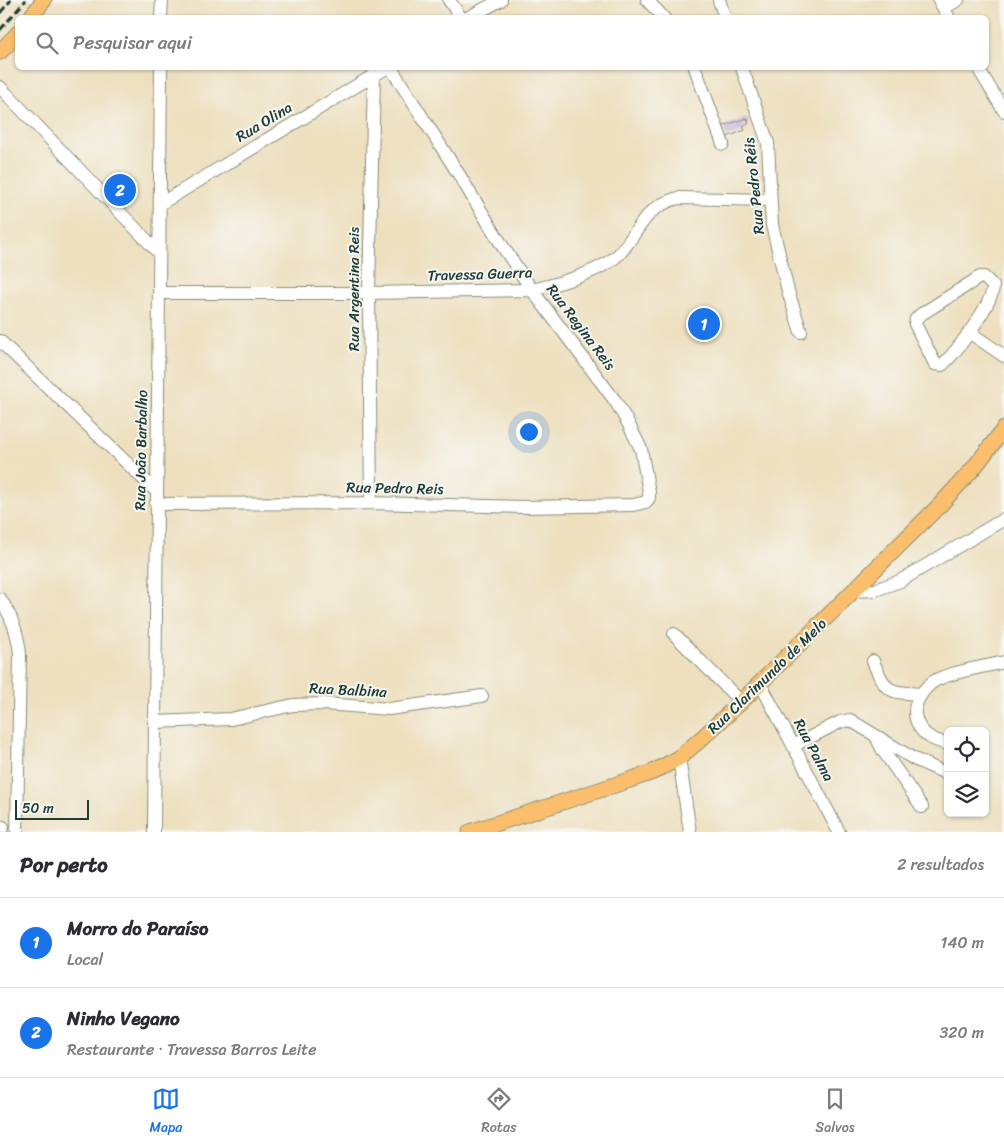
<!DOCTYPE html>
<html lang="pt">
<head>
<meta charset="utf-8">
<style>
  :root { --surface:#fff; --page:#f2f2f3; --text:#2b2b33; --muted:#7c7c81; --line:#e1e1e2; --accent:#1a73e8 }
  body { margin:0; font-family:Sriracha,sans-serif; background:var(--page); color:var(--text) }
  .controls { position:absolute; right:15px; bottom:15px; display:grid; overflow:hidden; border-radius:8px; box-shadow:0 1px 4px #0004 }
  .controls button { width:45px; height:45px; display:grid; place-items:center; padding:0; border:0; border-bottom:1px solid var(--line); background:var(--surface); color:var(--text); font:25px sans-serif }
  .scale { position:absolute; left:15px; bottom:12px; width:74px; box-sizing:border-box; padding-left:5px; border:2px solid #1f3d34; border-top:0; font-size:14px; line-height:18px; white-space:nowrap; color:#1f3d34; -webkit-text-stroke:4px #f6f6f2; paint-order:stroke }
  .you { position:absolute; left:528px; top:431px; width:18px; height:18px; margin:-12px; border:4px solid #fff; border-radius:50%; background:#1a73e8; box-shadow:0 0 0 8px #1a73e833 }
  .badge { display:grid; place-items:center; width:32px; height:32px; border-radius:50%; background:var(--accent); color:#fff; font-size:16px; font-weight:700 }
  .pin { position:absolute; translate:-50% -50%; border:2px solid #fff; box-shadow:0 1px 5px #0006 }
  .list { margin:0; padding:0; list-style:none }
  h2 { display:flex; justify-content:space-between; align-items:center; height:65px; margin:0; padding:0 20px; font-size:21px }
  h2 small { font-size:16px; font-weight:400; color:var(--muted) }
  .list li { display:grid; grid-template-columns:32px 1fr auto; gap:15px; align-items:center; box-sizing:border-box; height:90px; padding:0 20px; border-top:1px solid var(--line) }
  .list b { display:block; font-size:19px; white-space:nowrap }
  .list p { margin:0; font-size:16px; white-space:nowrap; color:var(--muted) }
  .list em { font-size:16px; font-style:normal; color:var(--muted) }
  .icon { flex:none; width:28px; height:28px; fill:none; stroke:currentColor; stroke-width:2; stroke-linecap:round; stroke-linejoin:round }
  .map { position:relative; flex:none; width:1004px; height:832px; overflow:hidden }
  .search { position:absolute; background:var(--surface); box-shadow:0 1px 4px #0004; left:15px; right:15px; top:15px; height:55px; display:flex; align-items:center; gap:12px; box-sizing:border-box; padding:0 18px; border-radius:8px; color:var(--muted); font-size:19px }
  .sheet { height:245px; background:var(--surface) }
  nav { display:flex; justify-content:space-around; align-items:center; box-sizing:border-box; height:70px; border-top:1px solid var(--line); background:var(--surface); font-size:14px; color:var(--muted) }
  nav a { display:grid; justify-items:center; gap:2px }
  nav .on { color:var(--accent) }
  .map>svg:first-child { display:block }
  .building { fill:#c5abd6 }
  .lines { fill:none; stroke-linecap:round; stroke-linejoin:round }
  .minor-casing { stroke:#868e7a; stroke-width:14 }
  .major-casing { stroke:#868e7a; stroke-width:17 }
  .minor { stroke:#fff; stroke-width:12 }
  .major { stroke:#fabe6d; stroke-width:15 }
  .rail { stroke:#1f3d34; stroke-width:3; stroke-dasharray:8 4; stroke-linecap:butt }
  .labels { text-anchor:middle; stroke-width:4; stroke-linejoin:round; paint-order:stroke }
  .street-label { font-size:15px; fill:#1f3d34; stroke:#f6f6f2 }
</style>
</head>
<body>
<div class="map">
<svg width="1004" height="832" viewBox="0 0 1004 832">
  <rect width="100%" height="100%" fill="#f6f6f2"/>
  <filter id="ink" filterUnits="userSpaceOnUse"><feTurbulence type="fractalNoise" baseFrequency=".02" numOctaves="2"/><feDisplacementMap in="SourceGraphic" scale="10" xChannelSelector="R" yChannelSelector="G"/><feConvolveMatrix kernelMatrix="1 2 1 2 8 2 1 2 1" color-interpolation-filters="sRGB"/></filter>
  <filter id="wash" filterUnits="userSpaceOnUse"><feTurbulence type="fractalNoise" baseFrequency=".0096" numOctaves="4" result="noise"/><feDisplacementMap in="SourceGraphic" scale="20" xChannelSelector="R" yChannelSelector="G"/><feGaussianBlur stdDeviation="1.12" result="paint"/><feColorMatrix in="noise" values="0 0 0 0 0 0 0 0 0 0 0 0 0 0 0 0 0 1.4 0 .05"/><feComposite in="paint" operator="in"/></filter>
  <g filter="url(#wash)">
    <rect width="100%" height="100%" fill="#eee0bf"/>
    <g id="blocks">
      <path class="building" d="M747,118L749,123L743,126L745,130L727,137L723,126Z"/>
    </g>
  </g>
  <g filter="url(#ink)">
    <use href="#blocks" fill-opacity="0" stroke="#868e7a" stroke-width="1"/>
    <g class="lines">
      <g class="minor-casing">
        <path id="minor" d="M449,0L461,18
          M647,0L664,18
          M719,0L725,18
          M939,0L949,18
          M944,8L958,0
          M161,18L162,0
          M467,18L501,0
          M695,68L723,144
          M742,68L768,143L772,225L788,291L801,332
          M978,68L1004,111
          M0,87L159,253
          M160,204L386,68
          M980,277H984L993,286C994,302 955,354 942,365L935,364L915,324L916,319L920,315Z
          M159,293H369L532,290C558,284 598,273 618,255C623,251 626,245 630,240C644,219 652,205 678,198L770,200
          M969,332L1004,356
          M0,341L156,491
          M371,503L369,293L374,75
          M156,504L371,503L526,507L633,505L646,502L649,498V492L641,449L628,423L616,402L532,290L503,247L458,173L391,68
          M853,591L875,590L900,581L1004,519
          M0,599C12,616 18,633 20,654L17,832
          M674,634L741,702
          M873,661C886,693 888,692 921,694
          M760,683L839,832
          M154,722L231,719L293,705L324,704L389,709L482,696
          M876,736L882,749L922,807
          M948,744C934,741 920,734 916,719C911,702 927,682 943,677C962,670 984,667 1004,662
          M793,746L840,722L850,720L914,759L948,774
          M679,758L690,832
          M0,827H3
          M154,832L161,68"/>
      </g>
      <g class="major-casing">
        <path id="major" d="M30,18L44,0
          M0,52L18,33
          M470,832L621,783L653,772L679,758L702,738L741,702L940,505L972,470L1004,429"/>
      </g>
      <use href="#minor" class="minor"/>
      <use href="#major" class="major"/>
      <path class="rail" d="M0,13L11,0
        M0,30L26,0"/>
    </g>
  </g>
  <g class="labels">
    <g class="street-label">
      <text transform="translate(264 122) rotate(-31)" y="5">Rua Olina</text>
      <text transform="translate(754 186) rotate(-96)" y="5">Rua Pedro Réis</text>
      <text transform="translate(480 274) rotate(-2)" y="5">Travessa Guerra</text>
      <text transform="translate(354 289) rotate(-90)" y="5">Rua Argentina Reis</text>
      <text transform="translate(581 327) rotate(53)" y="5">Rua Regina Reis</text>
      <text transform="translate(141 450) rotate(-89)" y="5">Rua João Barbalho</text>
      <text transform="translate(395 488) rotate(1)" y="5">Rua Pedro Reis</text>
      <text transform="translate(767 676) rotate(-44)" y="5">Rua Clarimundo de Melo</text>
      <text transform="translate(348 690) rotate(3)" y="5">Rua Balbina</text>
      <text transform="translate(814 750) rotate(62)" y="5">Rua Palma</text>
    </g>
  </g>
</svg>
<div class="controls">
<button><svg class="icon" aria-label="locate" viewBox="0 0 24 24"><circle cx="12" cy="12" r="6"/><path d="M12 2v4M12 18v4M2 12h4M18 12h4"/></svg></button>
<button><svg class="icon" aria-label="layers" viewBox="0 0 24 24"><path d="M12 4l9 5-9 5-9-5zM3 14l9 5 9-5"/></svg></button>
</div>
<div class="scale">50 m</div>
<div class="you"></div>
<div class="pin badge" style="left:704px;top:324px">1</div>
<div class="pin badge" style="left:120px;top:190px">2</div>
<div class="search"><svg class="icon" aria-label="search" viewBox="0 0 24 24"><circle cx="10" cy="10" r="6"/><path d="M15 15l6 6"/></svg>Pesquisar aqui</div>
</div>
<section class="sheet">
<h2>Por perto<small>2 resultados</small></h2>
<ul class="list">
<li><span class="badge">1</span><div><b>Morro do Paraíso</b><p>Local</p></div><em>140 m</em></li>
<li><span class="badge">2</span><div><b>Ninho Vegano</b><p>Restaurante · Travessa Barros Leite</p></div><em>320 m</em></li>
</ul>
</section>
<nav>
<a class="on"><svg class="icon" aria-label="map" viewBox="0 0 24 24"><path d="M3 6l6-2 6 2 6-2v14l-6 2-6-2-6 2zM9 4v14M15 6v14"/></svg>Mapa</a>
<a><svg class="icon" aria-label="directions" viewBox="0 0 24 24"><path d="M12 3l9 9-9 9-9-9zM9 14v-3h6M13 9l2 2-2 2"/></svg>Rotas</a>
<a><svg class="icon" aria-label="saved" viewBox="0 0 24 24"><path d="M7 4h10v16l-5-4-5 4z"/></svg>Salvos</a>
</nav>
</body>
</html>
